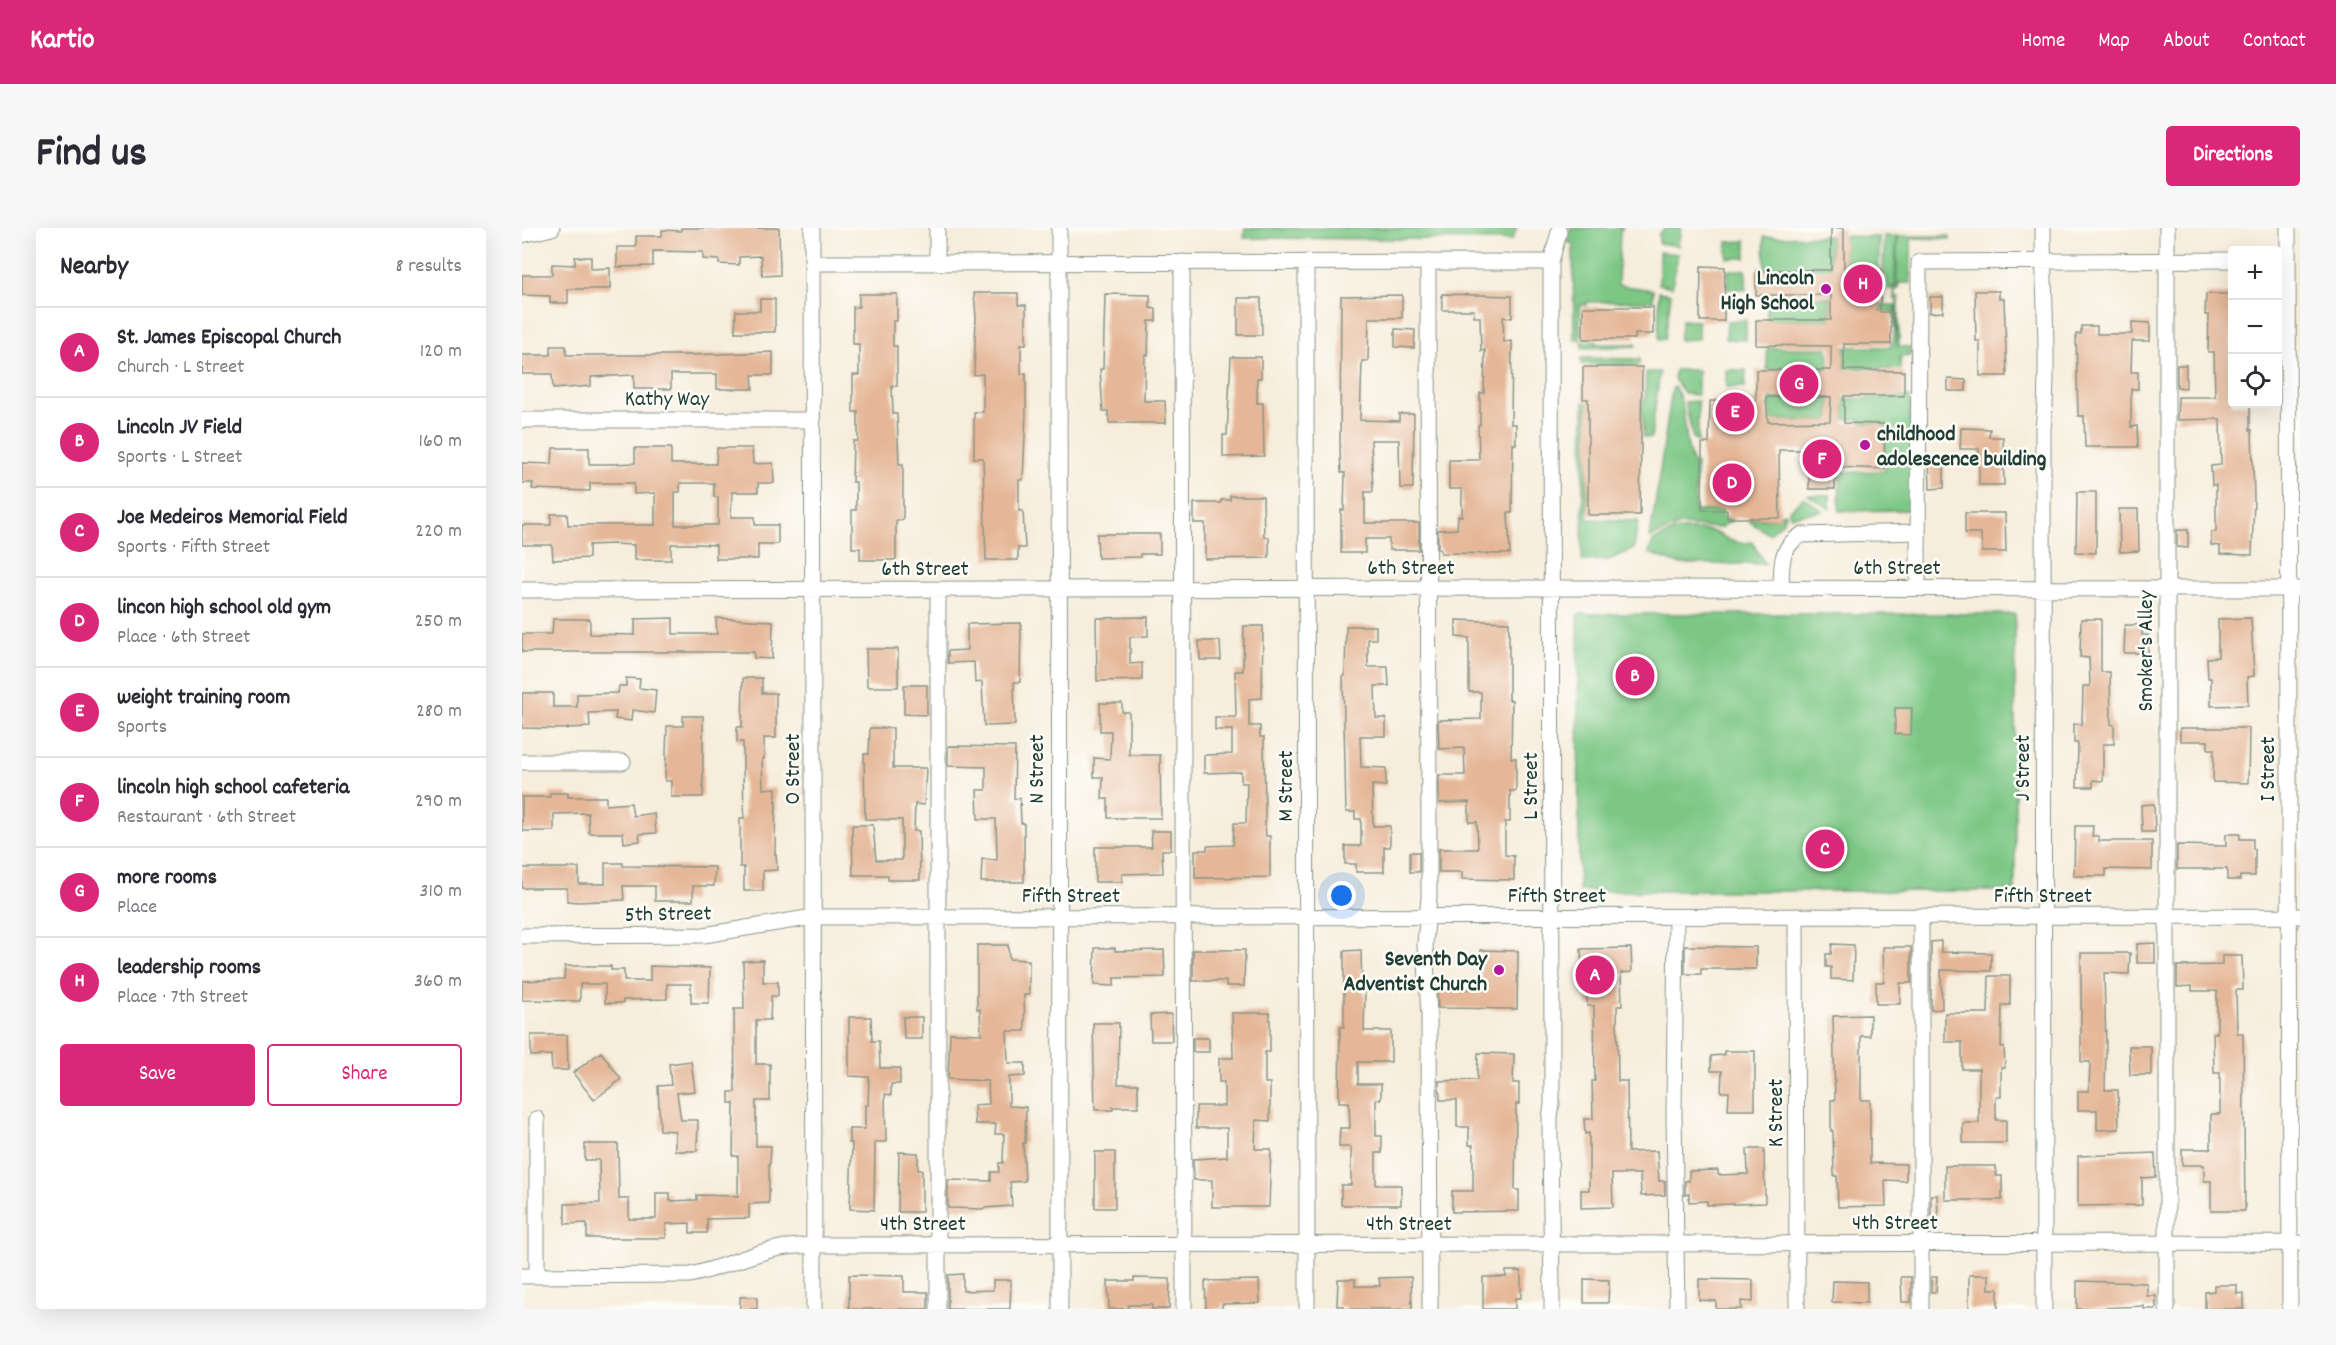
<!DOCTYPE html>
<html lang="en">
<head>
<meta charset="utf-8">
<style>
  :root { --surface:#fff; --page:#f7f7f7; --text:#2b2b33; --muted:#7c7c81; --line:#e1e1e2; --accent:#db2777 }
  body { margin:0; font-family:Dekko,sans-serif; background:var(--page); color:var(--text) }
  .controls { position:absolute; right:18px; top:18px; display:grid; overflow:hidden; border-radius:6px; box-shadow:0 6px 24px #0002 }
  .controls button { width:54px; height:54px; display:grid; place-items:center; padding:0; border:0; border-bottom:2px solid var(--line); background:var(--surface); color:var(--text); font:30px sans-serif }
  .you { position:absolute; left:820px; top:668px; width:21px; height:21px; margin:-15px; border:4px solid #fff; border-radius:50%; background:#1a73e8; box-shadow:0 0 0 9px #1a73e833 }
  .badge { display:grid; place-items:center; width:39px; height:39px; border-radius:50%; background:var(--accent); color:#fff; font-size:20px; font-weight:700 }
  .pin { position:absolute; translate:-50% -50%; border:3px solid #fff; box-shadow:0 2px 6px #0006 }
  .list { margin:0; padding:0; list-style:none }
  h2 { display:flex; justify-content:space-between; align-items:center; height:78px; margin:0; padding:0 24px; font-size:26px }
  h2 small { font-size:20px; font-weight:400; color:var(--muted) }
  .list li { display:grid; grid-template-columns:39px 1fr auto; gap:18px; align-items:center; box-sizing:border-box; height:90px; padding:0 24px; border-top:2px solid var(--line) }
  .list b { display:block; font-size:22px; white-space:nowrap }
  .list p { margin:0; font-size:20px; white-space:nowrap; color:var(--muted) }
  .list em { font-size:20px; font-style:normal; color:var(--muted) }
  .actions { display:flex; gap:12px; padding:18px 24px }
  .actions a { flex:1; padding:14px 0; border:2px solid var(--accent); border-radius:6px; text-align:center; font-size:21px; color:var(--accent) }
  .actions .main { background:var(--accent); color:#fff }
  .icon { flex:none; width:33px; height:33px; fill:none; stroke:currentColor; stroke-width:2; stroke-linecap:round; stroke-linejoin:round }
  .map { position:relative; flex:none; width:1778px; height:1081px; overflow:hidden; border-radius:6px }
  header { display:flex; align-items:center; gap:36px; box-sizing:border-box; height:84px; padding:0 30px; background:var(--accent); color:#fff }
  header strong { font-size:28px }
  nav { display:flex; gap:33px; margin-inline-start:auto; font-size:21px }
  .intro { display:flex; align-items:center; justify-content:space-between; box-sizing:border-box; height:144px; padding:0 36px }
  h1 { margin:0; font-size:42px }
  .button { padding:15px 27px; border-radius:6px; background:var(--accent); color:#fff; font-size:21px; font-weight:700 }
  main { display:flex; gap:36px; padding:0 36px }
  aside { flex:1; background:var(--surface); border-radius:6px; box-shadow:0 6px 24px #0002 }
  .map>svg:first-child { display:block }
  .green { fill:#7dc785; stroke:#4e825c; stroke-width:1.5 }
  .building { fill:#e5b798; fill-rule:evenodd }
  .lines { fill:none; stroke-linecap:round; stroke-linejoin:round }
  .minor-casing { stroke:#8a9588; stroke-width:17 }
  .minor { stroke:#fff; stroke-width:15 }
  .poi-dot { fill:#b5179e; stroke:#fdfcf7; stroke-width:2 }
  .labels { text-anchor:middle; stroke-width:5; stroke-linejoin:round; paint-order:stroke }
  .poi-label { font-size:22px; font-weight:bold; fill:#1f3d34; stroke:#fdfcf7; text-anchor:end }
  .street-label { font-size:22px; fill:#1f3d34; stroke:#fdfcf7 }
</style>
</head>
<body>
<header>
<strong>Kartio</strong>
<nav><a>Home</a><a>Map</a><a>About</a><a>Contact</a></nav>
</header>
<div class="intro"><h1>Find us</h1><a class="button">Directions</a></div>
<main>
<aside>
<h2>Nearby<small>8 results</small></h2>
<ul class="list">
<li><span class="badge">A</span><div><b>St. James Episcopal Church</b><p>Church · L Street</p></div><em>120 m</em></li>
<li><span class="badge">B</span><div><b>Lincoln JV Field</b><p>Sports · L Street</p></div><em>160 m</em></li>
<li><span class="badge">C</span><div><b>Joe Medeiros Memorial Field</b><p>Sports · Fifth Street</p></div><em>220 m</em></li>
<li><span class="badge">D</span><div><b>lincon high school old gym</b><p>Place · 6th Street</p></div><em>250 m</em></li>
<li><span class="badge">E</span><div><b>weight training room</b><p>Sports</p></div><em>280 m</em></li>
<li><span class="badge">F</span><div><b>lincoln high school cafeteria</b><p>Restaurant · 6th Street</p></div><em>290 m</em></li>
<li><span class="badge">G</span><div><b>more rooms</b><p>Place</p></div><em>310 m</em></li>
<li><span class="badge">H</span><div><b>leadership rooms</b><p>Place · 7th Street</p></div><em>360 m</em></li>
</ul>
<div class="actions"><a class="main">Save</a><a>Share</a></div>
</aside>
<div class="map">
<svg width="1778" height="1081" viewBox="0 0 1778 1081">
  <rect width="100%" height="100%" fill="#fdfcf7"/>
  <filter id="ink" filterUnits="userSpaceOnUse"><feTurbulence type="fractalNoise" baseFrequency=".0167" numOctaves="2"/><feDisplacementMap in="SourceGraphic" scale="12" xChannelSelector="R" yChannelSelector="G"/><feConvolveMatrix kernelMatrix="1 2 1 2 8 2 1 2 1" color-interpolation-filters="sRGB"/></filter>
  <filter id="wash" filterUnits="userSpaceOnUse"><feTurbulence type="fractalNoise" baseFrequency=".008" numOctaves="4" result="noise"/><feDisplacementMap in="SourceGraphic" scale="24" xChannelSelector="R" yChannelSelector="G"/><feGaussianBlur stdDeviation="1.35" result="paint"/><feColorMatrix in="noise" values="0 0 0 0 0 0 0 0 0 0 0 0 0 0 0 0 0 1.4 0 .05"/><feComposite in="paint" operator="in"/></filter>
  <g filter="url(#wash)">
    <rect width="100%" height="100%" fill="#f6eddb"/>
    <path class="green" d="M723,0H995L990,12L722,10Z
      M1048,0H1101L1098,3L1096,57L1131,62V73L1065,74V77H1058V112H1052L1051,15H1046Z
      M1145,0H1159L1156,18L1137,15V5Z
      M1308,8V40L1243,41L1242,9Z
      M1322,8L1357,9V40H1322Z
      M1362,8H1374L1373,58H1370V61H1366L1365,48L1361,47Z
      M1375,8H1428V11L1389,10V55H1377V61L1373,62V68L1377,69V119H1388V128L1378,129L1379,141L1322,140V119H1368C1375,111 1372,94 1371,83H1322L1334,76L1374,77L1375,119V72L1372,71V59H1375Z
      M1224,13V30H1205V14Z
      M1137,24L1156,26L1150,59L1137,56Z
      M1206,42H1224V62L1205,60Z
      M1137,64L1149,66L1143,111H1137Z
      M1251,69H1308V92H1245V71Z
      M1160,92L1176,93V111L1157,112Z
      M1224,92V112L1204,111L1205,93Z
      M1074,113L1075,116H1114V118L1060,120V114Z
      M1245,120H1306L1307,141H1245Z
      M1059,130L1118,131L1117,137L1060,136Z
      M1153,142H1176V167L1163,166L1152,151Z
      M1204,142H1224L1223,159H1204Z
      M1124,144H1138L1129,210L1121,209L1120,178H1065V291L1116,293L1112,321L1086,332L1060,333L1062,174L1123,173Z
      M1152,159C1166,175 1161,214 1170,234L1174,236L1173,283H1201L1202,291L1210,292L1198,300L1158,297L1128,310L1150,161Z
      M1388,169L1390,282L1317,283L1318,244L1363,243L1362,196L1339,195L1338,191H1322V171Z
      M1308,170L1307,193L1248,192V171Z
      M1176,173V214L1171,210L1163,174Z
      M1286,267H1308V281Z
      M1282,269L1301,283L1268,288L1267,282Z
      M1263,285L1261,294L1247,306L1228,294V291L1258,290L1259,286Z
      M1155,302C1168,302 1183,300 1194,305C1210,312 1211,317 1230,314L1243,336H1157L1127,325L1131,313Z
      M1056,386H1493V663H1057Z"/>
    <g id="blocks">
      <path class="building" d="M159,0H257L258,47L240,48L239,28L217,29V37L197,36V32L181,31V24L131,23V38L95,39V19H114V8H140V2L159,3Z
        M1309,0H1322V41H1360L1358,84H1369V116H1322V142L1382,143V168H1322V195L1362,196L1363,241L1313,239V261H1287L1288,222H1257L1258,290H1205V282H1180V215H1187L1188,173H1234V142H1309V118L1234,117V92H1309V67H1234V42H1309ZM1244,169H1309L1308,193L1246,194Z
        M53,29H69V41L88,40V61H46V75H28V68L0,67V47H30V36L53,37Z
        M1179,38L1203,39L1202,93H1178Z
        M1453,63H1477V71H1482L1485,148H1458V113H1454Z
        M452,65H496V77H504V116H499V146L504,145V184L501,252H497V283H501L503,320H496V332H464L461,230H452V184H461V146L452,147L454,89Z
        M337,66H375V93H371V118H375V158H370L371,186H375L377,236H381V292H375L374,294V332H338V320H330V282H334V254H330L331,213H336V184H331V147H337V116H331V79H337Z
        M583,66L628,67V80L634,81V93H627L626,127H623L622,173H643L644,195H587L586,183H581L578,141H581Z
        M920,66L990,68V90L981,89L982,114L990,113L989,196H994V216H991L990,285H986L988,326L919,325L918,321H916V302L935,301L936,288H940V261H927V232H957L956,197H958V165H962L963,122L959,123L958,89H952V82H920Z
        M1684,66H1710V176H1728V202H1730L1732,271L1730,327L1698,326V318L1689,317V304H1694V257H1690L1689,238L1699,237L1698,191L1655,192L1656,169H1693L1692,124H1686L1687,87H1683Z
        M880,67V90H847L846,133H840L838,192L877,193V186H892L891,260H878L877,212H849L851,264H843V295H897V322H867V311H843V325H819V282H822L823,245H819L818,222L819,68Z
        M1408,69H1421V84L1408,85Z
        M716,70H739L740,107H716Z
        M238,71H253V104H213L214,83H238Z
        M1061,79H1131V106H1113V111H1061Z
        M1610,94L1628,95V113H1610L1609,144H1616V161H1609V199L1615,198L1616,219H1563L1562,188H1556L1554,106H1559V98H1575V106H1610Z
        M873,101L893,102L892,120L873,119Z
        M29,118H44V127H169L251,124V147H230L231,161H195V146H149V161H112V147L69,149V158L31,161L30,146H0V127H29Z
        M709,129H739V150H735V175H741L742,228L701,229V207H705Z
        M1655,137H1664V160L1655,159Z
        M1061,139H1120L1118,287H1066V171H1061Z
        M1426,151L1444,152V163H1426Z
        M1439,200L1468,201L1467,209H1481L1482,257H1457V221H1438Z
        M31,220H67V236H88L113,235V220H149V236H194L195,220H230L231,236L251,235L252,255H236V264H210L209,289H233V297H256V316H236V331H194V317L174,316H149V332H112V317L92,316L67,317V330L31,332L30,317H0V297H29V286H45L46,297H133V265L112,266V255H68V263L10,261L11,255H0V235L30,236ZM158,255H192V269H196V297H153V264H158Z
        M1407,232H1422V260L1408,261Z
        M1555,264H1574V325L1554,324Z
        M708,268H741L742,309H747V330L683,331V295H672V275H699V272H708Z
        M1597,281H1616L1617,323L1598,324Z
        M1443,285H1483L1484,324H1460L1459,305H1443Z
        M1655,302H1666V320L1655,319Z
        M575,306H638V326H618V329L576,330Z
        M626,389V408L608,409V436L620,435V452L575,453L574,390Z
        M151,390V406H195L194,390L251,393L250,431L232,430V424H0V406H30L31,391H68V406L113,407V391Z
        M1729,390L1732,448L1725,449L1726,477L1689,478V450H1686L1685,430L1696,429V391Z
        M1559,391H1579V444H1588L1589,496L1592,497V516H1581V553L1571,552V559H1555L1556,515H1552V496H1560L1561,458H1568L1567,430L1558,429Z
        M934,392L987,394V472H990L989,530H994V563H988V594H983V627L992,628V652L940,651V644H917V621H956L955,594H947V574L917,575V547H943L942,520L917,521L916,492L959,491V464H947V410L934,409Z
        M499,395L498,454H492L493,497L462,498L460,454L453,455L452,434L426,435V423L445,422V396Z
        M1603,397H1621L1620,407H1626V425H1602Z
        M722,398H741L740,470L727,471V498H738V509H742L743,595L744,608H748V649L673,650V622H685V618L711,617L712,595H724L725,555H719V544L682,545V527L710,526V502H693V489H714L713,443H721Z
        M824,398H854V411H846V439H866L867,458H853L854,490H864V508H838L839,539L864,540V558L850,557L851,598H868V619H862V644H834V636H823V618H839V591H833V584H824L821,448H823Z
        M677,413H698L699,432H678Z
        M344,421H376V459H345Z
        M104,450L118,451L117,460L134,462L132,485L110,482L109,493L93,491L94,484L67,485L68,499L45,500V501L0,500V465H31V479H55V466L96,465L97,458H104Z
        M221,450H240V465H254V510H242V531H240L241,561L254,560L253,626H254L255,642L241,643V663H222V639H218V590H222L221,539V514H215V499H220Z
        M382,457H405V487L382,486Z
        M578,475H600V484H607V527H638L639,590H586V571H580L581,549H572V530L588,531L589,503H578Z
        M1373,480H1390L1389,507L1373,506Z
        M161,488H181V569H149V553H143L145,498H161Z
        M348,500H371V540H404L402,577L393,576L392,603H397L398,652H366V647H331L330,597H351L354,632H380V592L343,591L342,526H347Z
        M1658,500H1727L1726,555L1691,554L1692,521H1686V513H1658Z
        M426,518L493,519L492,571L498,570L499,595H502V654H459L460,631L475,632L474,591H456L455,562H464V539L426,538Z
        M28,565H46V569H84V577L109,575L111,588L132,585L134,605L117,606L118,613L102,615L101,605H67L66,585L32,586V603H0V569H28Z
        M1632,576L1633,604H1620L1619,577Z
        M1553,598H1571L1570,608H1577V613H1630V642L1584,641V648H1552Z
        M629,603H649V622H640L641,645L600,646V654H573V619H630Z
        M1704,606H1718V611H1731V621H1733V648H1718V652H1705V641H1655V617L1704,618Z
        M888,624H897V644H888Z
        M83,635H101V638L193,639L192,658H171V673H133V658H101L102,672L56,674L45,673V660H0V640H57V656H83Z
        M1419,713V724L1469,725V743L1419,742L1420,781L1409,782V714Z
        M1633,715V735H1615V716Z
        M1310,716L1332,717L1331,752L1309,751V739H1304V726H1309Z
        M455,717H486L487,731L507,732V767H502L503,803H485L486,835H503V848L487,849V878L504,879L503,915H501L503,953L488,954L490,978L462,980V981L426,980V952L469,953V944H477V935H481L482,906H473L474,896H453L452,877L467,876L466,853L426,851L428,805L459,806L458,781H455Z
        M1163,718L1234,719V741H1179V746H1163Z
        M1361,719H1389V755H1378V776H1354V754H1362Z
        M573,720H593V723L642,722L643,749L592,750V758L572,757Z
        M1109,720L1110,744L1099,745L1100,778H1095L1096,853H1105L1106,924L1135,923L1137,953H1143V967L1119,968L1118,946H1090L1091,979L1059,980V962H1067V905L1063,906L1062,891H1071L1070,853H1073L1072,778H1065V744H1060L1059,721Z
        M671,722H723L722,758H704V753H671Z
        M839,722L840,764H843L842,803H869V834H836V856H859V871H854V908H860V925H854V957H879V977H819V957H829V919H817L818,900H828L827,874H817L818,799H822V723Z
        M959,722L996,723L995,781L916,780L915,761H958Z
        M1559,725H1608L1607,746L1582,745L1584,818L1583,862H1596L1597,901L1575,902V882H1556V863H1567L1568,834H1559Z
        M1700,728H1720L1721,762H1714L1715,805H1721L1723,983H1689V953H1682V937H1660V921H1689V886H1698V845H1692L1691,805H1695V763H1670V758L1655,759V738L1700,737Z
        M241,732V754H256V768H249L248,792H234V836H248V873H234V918H249L248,935H247V975L227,976V990L185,991V1005H168V995L144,996V1010H65V995L43,996V976L78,975L77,932H63V916H96L97,971H107V991H134V965H148V973L175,972V967L216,968V928H211L212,875H207V864H213L212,781H222L221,733Z
        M43,738H89V742H102V753H128V738L188,740L187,775H169V756H145V771L101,772V775H83V756H58V773L0,772V753L42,751Z
        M1467,748H1488V777H1480L1479,819H1482L1483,840H1479V869H1474V892H1484V915H1441V895H1457V841H1440V814H1423V785H1466Z
        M710,785H748V824H743V855H748V893L734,892L733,921H749L747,979H690V952H672L671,931L705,929V900H674V878H702V854H697V830H711Z
        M649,786L650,813H629L628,787Z
        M1348,787V808H1339V872H1348V935L1384,936V953L1363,952L1364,978L1316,979L1315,948H1312L1311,903H1309V872H1313L1311,788Z
        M327,789H349L350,813H357L358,840H378V856H369V867L363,866L364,914H353L352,982L328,981L330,915H327V901H343V877H346L347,849L327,848Z
        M381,789H400V811H382Z
        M571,795H597L596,856H616V879H591V882H573Z
        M9,807H45L46,842H30L29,827L9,828Z
        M671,810H687V824H671Z
        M1607,818H1629V847H1608Z
        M1202,823H1233V882H1206L1207,864H1199L1200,843H1189V828L1202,827Z
        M79,824L99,851L72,872L51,845Z
        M956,825L992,826L991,855H997V876H994L993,962H997V983L930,984V963H951V917H947V899H935V872H918L917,853L955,852Z
        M169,833L173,863L155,865L159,892H176L175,923H153V903L138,902L136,858L149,857L147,836Z
        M1225,921H1242L1243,975L1185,977V973L1167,974V966L1163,967V953H1167V943L1196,942V947L1226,946Z
        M377,924L396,925V942H400V984H376Z
        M573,924H593V980H573Z
        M1633,925L1634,949L1620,950V977L1556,978V928Z
        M1423,938H1474V948H1480V972H1423Z
        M1409,967H1415L1416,987L1409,988Z
        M984,1043H999V1070H993V1081H961V1049H984Z
        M441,1046V1063L471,1062V1052H489L488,1081H426V1047Z
        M327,1047L382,1048V1064H406V1081H327Z
        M1447,1047H1467V1061H1476V1081H1447Z
        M889,1049L890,1081H822V1078H815L816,1051H833V1058H858L857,1050Z
        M1379,1049H1389V1074H1380Z
        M1409,1049H1415L1414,1064H1409Z
        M612,1050L648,1051L647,1081H630V1077H606V1081H587L586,1053H612Z
        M1062,1051L1087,1052L1086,1075H1062Z
        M1177,1051L1231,1052V1074L1219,1073V1081H1194V1073L1177,1072Z
        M737,1052L738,1075L700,1076V1081H684L683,1053Z
        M1311,1053L1345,1054V1075L1310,1074Z
        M1555,1053L1625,1055V1068H1634V1081H1622V1078L1555,1081Z
        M1692,1057H1715V1066L1722,1065V1081H1683V1064L1692,1063Z
        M218,1069H235V1081H218Z"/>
    </g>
  </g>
  <g filter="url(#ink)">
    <use href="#blocks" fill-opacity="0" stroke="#8a9588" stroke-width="1.5"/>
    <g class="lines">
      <g class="minor-casing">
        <path id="minor" d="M290,0L292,1081
          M415,0V35
          M537,0L538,1081
          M1521,0C1521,67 1528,135 1521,202L1522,1081
          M1645,0V1081
          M1766,0L1768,1081
          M0,7L30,0
          M660,34L662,1081
          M784,34L785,1081
          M906,34L907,669L903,716L907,787L908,1081
          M291,35L1029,34
          M0,192H291
          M1259,360C1260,336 1257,321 1279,307L1396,304
          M1396,360L1397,34L1710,32
          M0,362L1008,360L1778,361
          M416,362V1081
          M0,534H101
          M1274,688L1275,1081
          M1399,688V1081
          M1154,689L1152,886L1155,1081
          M0,708L182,707L291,689L1778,688
          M15,1047V891
          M0,1048L168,1047C195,1041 219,1030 245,1023C260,1018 276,1018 292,1017L1778,1015
          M1030,1081C1030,1017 1028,953 1028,889L1030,877L1029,34L1037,4"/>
      </g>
      <use href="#minor" class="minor"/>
    </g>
  </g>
  <g class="poi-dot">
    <circle cx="1304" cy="61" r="6"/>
    <circle cx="1343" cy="217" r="6"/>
    <circle cx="977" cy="742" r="6"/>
  </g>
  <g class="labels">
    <g class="poi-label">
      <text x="1292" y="56">Lincoln<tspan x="1292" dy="25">High School</tspan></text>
      <text x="1355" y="212" text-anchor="start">childhood<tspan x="1355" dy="25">adolescence building</tspan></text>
      <text x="965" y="737">Seventh Day<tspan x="965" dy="25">Adventist Church</tspan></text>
    </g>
    <g class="street-label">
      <text x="145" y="177">Kathy Way</text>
      <text x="889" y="346">6th Street</text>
      <text x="1375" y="346">6th Street</text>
      <text x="403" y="347">6th Street</text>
      <text transform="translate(1622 423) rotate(-90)" y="8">Smoker's Alley</text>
      <text transform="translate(1499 540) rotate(-90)" y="8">J Street</text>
      <text transform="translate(269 541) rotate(-90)" y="8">O Street</text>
      <text transform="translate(513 541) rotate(-90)" y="8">N Street</text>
      <text transform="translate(1744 541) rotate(-90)" y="8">I Street</text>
      <text transform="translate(762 558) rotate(-90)" y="8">M Street</text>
      <text transform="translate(1007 558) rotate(-90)" y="8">L Street</text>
      <text x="549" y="674">Fifth Street</text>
      <text x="1035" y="674">Fifth Street</text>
      <text x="1521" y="674">Fifth Street</text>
      <text transform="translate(146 684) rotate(-1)" y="8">5th Street</text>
      <text transform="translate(1252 885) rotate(-90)" y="8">K Street</text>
      <text x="1373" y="1001">4th Street</text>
      <text x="401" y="1002">4th Street</text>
      <text x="887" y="1002">4th Street</text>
    </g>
  </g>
</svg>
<div class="controls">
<button>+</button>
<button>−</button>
<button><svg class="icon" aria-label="locate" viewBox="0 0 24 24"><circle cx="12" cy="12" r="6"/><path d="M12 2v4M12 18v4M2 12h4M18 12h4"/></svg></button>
</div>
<div class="you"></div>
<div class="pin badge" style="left:1073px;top:747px">A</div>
<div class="pin badge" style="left:1113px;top:448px">B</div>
<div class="pin badge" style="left:1303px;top:621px">C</div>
<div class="pin badge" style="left:1210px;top:255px">D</div>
<div class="pin badge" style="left:1213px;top:184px">E</div>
<div class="pin badge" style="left:1300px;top:231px">F</div>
<div class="pin badge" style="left:1277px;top:156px">G</div>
<div class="pin badge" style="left:1341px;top:56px">H</div>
</div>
</main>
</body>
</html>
